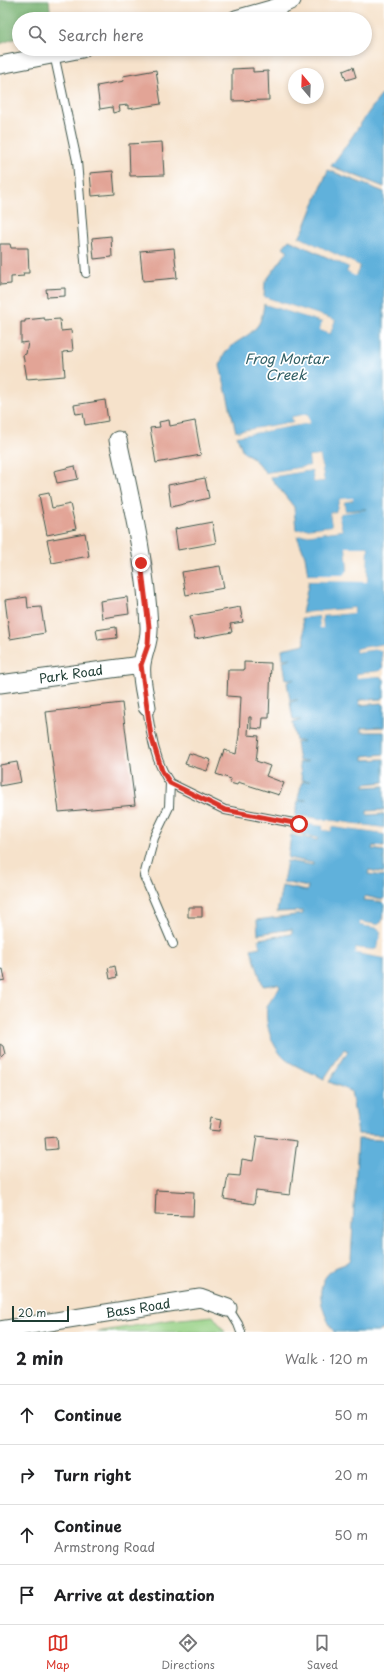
<!DOCTYPE html>
<html lang="en">
<head>
<meta charset="utf-8">
<style>
  :root { --surface:#fff; --page:#f2f2f2; --text:#202124; --muted:#757577; --line:#e0e0e0; --accent:#d93025 }
  body { margin:0; font-family:"Playpen Sans",sans-serif; background:var(--page); color:var(--text) }
  .compass { position:absolute; left:288px; top:68px; width:36px; height:36px; border-radius:50%; background:var(--surface); box-shadow:0 2px 6px #0003; rotate:341deg }
  .scale { position:absolute; left:12px; bottom:10px; width:57px; box-sizing:border-box; padding-left:4px; border:2px solid #1f3d34; border-top:0; font-size:11px; line-height:14px; white-space:nowrap; color:#1f3d34; -webkit-text-stroke:3px #fff; paint-order:stroke }
  .stop { position:absolute; width:12px; height:12px; margin:-9px; border:3px solid #d93025; border-radius:50%; background:#fff }
  .stop.end { background:#d93025; border-color:#fff; box-shadow:0 1px 4px #0008 }
  .list { margin:0; padding:0; list-style:none }
  h2 { display:flex; justify-content:space-between; align-items:center; height:52px; margin:0; padding:0 16px; font-size:17px }
  h2 small { font-size:13px; font-weight:400; color:var(--muted) }
  .list li { display:grid; grid-template-columns:26px 1fr auto; gap:12px; align-items:center; box-sizing:border-box; height:60px; padding:0 16px; border-top:1px solid var(--line) }
  .list b { display:block; font-size:15px; white-space:nowrap }
  .list p { margin:0; font-size:13px; white-space:nowrap; color:var(--muted) }
  .list em { font-size:13px; font-style:normal; color:var(--muted) }
  .icon { flex:none; width:22px; height:22px; fill:none; stroke:currentColor; stroke-width:2; stroke-linecap:round; stroke-linejoin:round }
  .map { position:relative; flex:none; width:384px; height:1332px; overflow:hidden }
  .search { position:absolute; background:var(--surface); box-shadow:0 2px 6px #0003; left:12px; right:12px; top:12px; height:44px; display:flex; align-items:center; gap:10px; box-sizing:border-box; padding:0 14px; border-radius:22px; color:var(--muted); font-size:15px }
  .sheet { height:292px; background:var(--surface) }
  nav { display:flex; justify-content:space-around; align-items:center; box-sizing:border-box; height:56px; border-top:1px solid var(--line); background:var(--surface); font-size:11px; color:var(--muted) }
  nav a { display:grid; justify-items:center; gap:2px }
  nav .on { color:var(--accent) }
  .map>svg:first-child { display:block }
  .green { fill:#96d084; stroke:#5a865c }
  .forest { fill:#78b272; stroke:#4c7853 }
  .water { fill:#60b1db; stroke:#407788 }
  .pier { fill:#f6e2cb }
  .building { fill:#e2a496 }
  .lines { fill:none; stroke-linecap:round; stroke-linejoin:round }
  .lane-casing { stroke:#3f564b; stroke-width:10 }
  .street-casing { stroke:#3f564b; stroke-width:19 }
  .lane { stroke:#fff; stroke-width:8 }
  .street { stroke:#fff; stroke-width:17 }
  .route { stroke:#d93025; stroke-width:5 }
  .labels { text-anchor:middle; stroke-width:3.5; stroke-linejoin:round; paint-order:stroke }
  .street-label { font-size:13px; fill:#1f3d34; stroke:#fff }
  .water-label { font-size:14px; font-style:italic; fill:#326066; stroke:#fff }
</style>
</head>
<body>
<div class="map">
<svg width="384" height="1332" viewBox="0 0 384 1332">
  <rect width="100%" height="100%" fill="#fff"/>
  <filter id="ink" filterUnits="userSpaceOnUse"><feTurbulence type="fractalNoise" baseFrequency=".025" numOctaves="2"/><feDisplacementMap in="SourceGraphic" scale="8" xChannelSelector="R" yChannelSelector="G"/><feConvolveMatrix kernelMatrix="1 2 1 2 8 2 1 2 1" color-interpolation-filters="sRGB"/></filter>
  <filter id="wash" filterUnits="userSpaceOnUse"><feTurbulence type="fractalNoise" baseFrequency=".012" numOctaves="4" result="noise"/><feDisplacementMap in="SourceGraphic" scale="16" xChannelSelector="R" yChannelSelector="G"/><feGaussianBlur stdDeviation="0.9" result="paint"/><feColorMatrix in="noise" values="0 0 0 0 0 0 0 0 0 0 0 0 0 0 0 0 0 1.4 0 .05"/><feComposite in="paint" operator="in"/></filter>
  <g filter="url(#wash)">
    <rect width="100%" height="100%" fill="#f6e2cb"/>
    <path class="green" d="M213,1316L225,1332H97L170,1320Z"/>
    <path class="forest" d="M0,0H49L51,19H19V37L0,44Z"/>
    <path class="water" d="M384,92V187L331,166C350,142 364,116 384,92Z
      M328,170L384,192V644L356,649V652L378,649L382,652L383,668L380,671L357,674L358,677L380,676L384,679V697L381,699L359,700L360,705L382,703L384,705V727L361,728V732H384V754L363,756V760L384,759V782L365,784V787L384,786V810L367,811V815L384,814V828L299,816L295,817L298,801L307,800L298,799L302,782L310,781L302,780L299,763L308,761H299L296,743L304,741H296L293,723L301,720H293L290,702L298,700H290L287,682L295,679H286L283,661L291,658L283,659L282,649L305,644L302,618L319,616L321,628L323,627L322,616L354,613V608L302,613L309,581H367L368,547L346,548L348,571L344,576L308,575L305,556L297,536L342,530L339,517L341,513L366,509L345,511L344,502L353,500L340,499L336,512L330,513L332,526L296,530L294,507L270,477L312,470L314,482L324,481L320,456L309,457L310,466L266,473L252,457L243,452L237,436L309,423L308,414L292,417L293,422L236,432L220,366C225,341 246,342 258,325C262,319 263,311 264,304L322,322L320,330L330,334L335,320L264,297L265,282L288,251L283,247L289,240L349,267L347,272L356,275L360,266L299,237L303,231Z
      M294,822L323,826V830L331,831L332,827L384,834V847L373,846L372,849L384,851V873L369,870L368,874L384,876V898L382,900L365,896L364,900L382,902L384,905L382,922L378,925L361,922L360,925L378,928L381,932L378,948L374,950L356,948V953L384,958V1135L358,1134L351,1091L329,1082L348,1051L344,1049L324,1079C314,1073 303,1070 293,1064C274,1055 264,1026 267,1006L280,987L278,984L263,986L251,949L260,947L259,939L292,934V929L258,934L257,920L303,914V911L277,912L282,886L307,891L308,887L283,882L287,861L313,865V863L288,858L291,835L317,840L318,838L292,832Z
      M358,1139L384,1140V1329L378,1332H334C322,1313 311,1283 335,1268C340,1265 347,1265 351,1259Z"/>
    <path class="pier" d="M299,237L360,266L355,276L347,272L349,267L296,242L297,240L350,265L349,271L354,273L357,267L298,238Z
      M264,297L335,320L330,334L320,330L322,322L264,304V302L323,320L324,322L322,329L329,331L332,321L264,300Z
      M308,414L310,423L237,436V434L307,422V416L294,419L293,424L236,434V432L293,422L292,417Z
      M320,456L324,481L314,482L312,470L270,477L269,476L312,468L316,480L322,479L318,458L311,459V468L268,475L266,473L310,466L309,457Z
      M353,498V500L344,502L345,511L366,510L341,513L339,517L342,530L297,536V534L340,528L337,517L340,512L343,511V501L337,513L333,515V528L296,532V530L332,526L330,513L336,512L340,499Z
      M346,547H368L367,582L309,581V579L365,580L366,549H348L350,571L345,577H309L308,575H344L348,570Z
      M354,608V613L322,616L323,628H320L319,616L302,618V616L352,611V610L302,615V613Z
      M384,644V646L379,647L384,651V670L380,673L364,675L381,674L384,677V684V679L380,676L357,678V674L380,671L383,668L382,652L378,649L356,652V649Z
      M299,816L384,828V830L294,819Z
      M294,820L324,824L325,828L330,829L332,825L384,832V834L332,827L331,831L323,830V826L294,822Z
      M384,910V923L379,927L383,932L380,949L374,952L358,950V952L384,956V958L355,953L356,948L374,950L378,948L381,932L378,928L360,925V922L378,925L382,922Z"/>
    <g id="blocks">
      <path class="building" d="M353,67L356,77L346,80L343,71Z
        M253,68V72L268,71L269,100L232,101V69Z
        M156,70L161,104L128,109V105L119,106L120,111L113,113L112,107L100,109L97,86L124,81L123,76Z
        M162,142L164,175L130,176L129,144Z
        M113,171L115,194L92,196L90,173Z
        M111,236L112,257L94,259L92,238Z
        M0,244H10L11,248H28L29,273H23L24,276L11,277V284L0,285Z
        M174,248L177,278L143,281L140,251Z
        M65,288V296L47,297L46,289Z
        M44,318L45,320L60,319L61,331L71,330L73,351L63,352L65,376L27,379L23,355L26,354L28,342L21,343V322H25V320Z
        M105,400L108,421L85,425L83,413L76,414L74,405Z
        M169,420L170,426L195,421L201,455L156,463L150,428L160,427L159,422Z
        M75,466L78,479L57,483L54,471Z
        M205,478L209,498L171,507L168,485Z
        M49,493L52,508L70,504L76,529L47,535L39,495Z
        M212,522L216,543L178,550L175,529Z
        M85,533L89,556L52,563L47,540Z
        M220,566L224,588L186,595L182,572Z
        M27,597L28,608L41,607L45,633L10,639L5,600Z
        M127,597L129,614L102,618L100,601Z
        M240,607L243,622L230,624L232,632L195,639L190,616Z
        M116,627L117,638L98,640L96,630Z
        M244,662L271,663L269,718H263L262,729L251,728V717H249L248,735L259,736L256,761L270,766L266,776L284,783L279,795L238,782L237,785L230,783L231,779L216,774L224,750L236,754L239,735L241,697L227,696L228,670H244Z
        M122,703L135,805L59,812L46,712Z
        M189,753L211,760L207,771L185,764Z
        M17,762L21,782L0,786V765Z
        M188,907H202V917H188Z
        M115,966L117,977L110,979L108,968Z
        M3,969L5,980L0,981V970Z
        M0,1044L3,1046L5,1054L0,1059Z
        M211,1117L221,1119L219,1131L209,1130Z
        M257,1136L297,1141L290,1195L256,1191L254,1204L224,1199L228,1175L240,1176L242,1159L253,1161Z
        M56,1137L57,1149L46,1150L45,1138Z
        M156,1190L194,1192L193,1216L155,1215Z"/>
    </g>
  </g>
  <g filter="url(#ink)">
    <use href="#blocks" fill-opacity="0" stroke="#3f564b" stroke-width="1"/>
    <g class="lines">
      <g class="lane-casing">
        <path id="lane" d="M54,54L77,161L86,273
          M147,707C151,734 154,760 170,783L169,807L154,838L144,876L173,944
          M170,783L225,810L299,824
          M228,1308L238,1324L241,1332"/>
      </g>
      <g class="street-casing">
        <path id="street" d="M236,19L275,8L292,0
          M0,65L82,49
          M118,440C131,501 146,563 149,626C150,642 144,650 142,664C140,677 145,694 147,707
          M0,684L141,665
          M0,1330L200,1298L228,1308"/>
      </g>
      <use href="#lane" class="lane"/>
      <use href="#street" class="street"/>
    </g>
  </g>
  <g class="lines" filter="url(#ink)">
    <path class="route" d="M141,563L149,627L148,645L141,665L151,736L162,771L170,783L225,810L299,824"/>
  </g>
  <g class="labels">
    <g class="street-label">
      <text transform="translate(71 674) rotate(-8)" y="5">Park Road</text>
      <text transform="translate(138 1308) rotate(-9)" y="5">Bass Road</text>
    </g>
    <g class="water-label">
      <text x="286" y="364">Frog Mortar<tspan x="286" dy="16">Creek</tspan></text>
    </g>
  </g>
</svg>
<svg class="compass" viewBox="-18 -18 36 36"><path d="M0-13l5 13h-10z" fill="#e53935"/><path d="M0 13l5-13h-10z" fill="#757577"/></svg>
<div class="scale">20 m</div>
<div class="stop" style="left:299px;top:824px"></div>
<div class="stop end" style="left:141px;top:563px"></div>
<div class="search"><svg class="icon" aria-label="search" viewBox="0 0 24 24"><circle cx="10" cy="10" r="6"/><path d="M15 15l6 6"/></svg>Search here</div>
</div>
<section class="sheet">
<h2>2 min<small>Walk · 120 m</small></h2>
<ul class="list">
<li><svg class="icon" aria-label="ahead" viewBox="0 0 24 24"><path d="M12 20V5M6 11l6-6 6 6"/></svg><div><b>Continue</b></div><em>50 m</em></li>
<li><svg class="icon" aria-label="right" viewBox="0 0 24 24"><path d="M7 20v-9h11M14 6l5 5-5 5"/></svg><div><b>Turn right</b></div><em>20 m</em></li>
<li><svg class="icon" aria-label="ahead" viewBox="0 0 24 24"><path d="M12 20V5M6 11l6-6 6 6"/></svg><div><b>Continue</b><p>Armstrong Road</p></div><em>50 m</em></li>
<li><svg class="icon" aria-label="arrive" viewBox="0 0 24 24"><path d="M6 21V4h12l-3 4 3 4H6"/></svg><div><b>Arrive at destination</b></div></li>
</ul>
</section>
<nav>
<a class="on"><svg class="icon" aria-label="map" viewBox="0 0 24 24"><path d="M3 6l6-2 6 2 6-2v14l-6 2-6-2-6 2zM9 4v14M15 6v14"/></svg>Map</a>
<a><svg class="icon" aria-label="directions" viewBox="0 0 24 24"><path d="M12 3l9 9-9 9-9-9zM9 14v-3h6M13 9l2 2-2 2"/></svg>Directions</a>
<a><svg class="icon" aria-label="saved" viewBox="0 0 24 24"><path d="M7 4h10v16l-5-4-5 4z"/></svg>Saved</a>
</nav>
</body>
</html>
